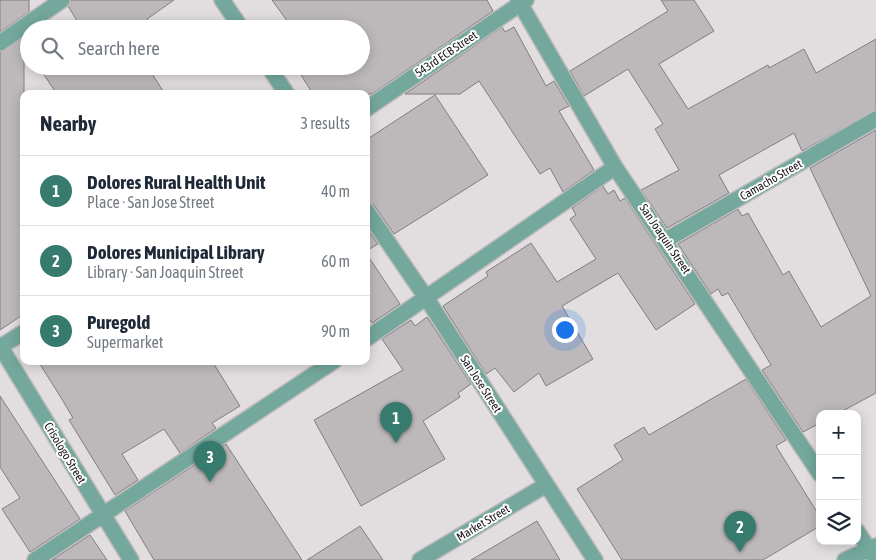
<!DOCTYPE html>
<html lang="en">
<head>
<meta charset="utf-8">
<style>
  :root { --surface:#fff; --page:#f6f6f7; --text:#1f2937; --muted:#747a83; --line:#e0e1e3; --accent:#377b6e }
  body { margin:0; font-family:"Asap Condensed",sans-serif; background:var(--page); color:var(--text) }
  .controls { position:absolute; right:15px; bottom:15px; display:grid; overflow:hidden; border-radius:10px; box-shadow:0 2px 12px #0003 }
  .controls button { width:45px; height:45px; display:grid; place-items:center; padding:0; border:0; border-bottom:1px solid var(--line); background:var(--surface); color:var(--text); font:25px sans-serif }
  .you { position:absolute; left:564px; top:329px; width:18px; height:18px; margin:-12px; border:4px solid #fff; border-radius:50%; background:#1a73e8; box-shadow:0 0 0 8px #1a73e833 }
  .badge { display:grid; place-items:center; width:32px; height:32px; border-radius:50%; background:var(--accent); color:#fff; font-size:16px; font-weight:700 }
  .pin { position:absolute; translate:-50% -41px; filter:drop-shadow(0 1px 2px #0008) }
  .pin::after { content:''; position:absolute; top:26px; width:18px; height:15px; background:inherit; clip-path:polygon(0 0,100% 0,50% 100%) }
  .list { margin:0; padding:0; list-style:none }
  h2 { display:flex; justify-content:space-between; align-items:center; height:65px; margin:0; padding:0 20px; font-size:21px }
  h2 small { font-size:16px; font-weight:400; color:var(--muted) }
  .list li { display:grid; grid-template-columns:32px 1fr auto; gap:15px; align-items:center; box-sizing:border-box; height:70px; padding:0 20px; border-top:1px solid var(--line) }
  .list b { display:block; font-size:19px; white-space:nowrap }
  .list p { margin:0; font-size:16px; white-space:nowrap; color:var(--muted) }
  .list em { font-size:16px; font-style:normal; color:var(--muted) }
  .icon { flex:none; width:28px; height:28px; fill:none; stroke:currentColor; stroke-width:2; stroke-linecap:round; stroke-linejoin:round }
  .map { position:relative; flex:none; width:876px; height:560px; overflow:hidden }
  .search { position:absolute; background:var(--surface); box-shadow:0 2px 12px #0003; left:20px; top:20px; width:350px; height:55px; display:flex; align-items:center; gap:12px; box-sizing:border-box; padding:0 18px; border-radius:28px; color:var(--muted); font-size:19px }
  .panel { position:absolute; background:var(--surface); box-shadow:0 2px 12px #0003; left:20px; top:90px; width:350px; height:275px; border-radius:10px }
  .map>svg:first-child { display:block }
  .building { fill:#bdb9bb; stroke:#827e80 }
  .lines { fill:none; stroke-linecap:round; stroke-linejoin:round }
  .minor-casing { stroke:#bebabc; stroke-width:18 }
  .minor { stroke:#74a89d; stroke-width:15 }
  .labels { text-anchor:middle; stroke-width:4; stroke-linejoin:round; paint-order:stroke }
  .street-label { font-size:12px; fill:#191718; stroke:#fff }
</style>
</head>
<body>
<div class="map">
<svg width="876" height="560" viewBox="0 0 876 560">
  <rect width="100%" height="100%" fill="#e2dee0"/>
  <path class="building" d="M0,0H29V12L0,32Z
    M71,0H174L147,19L154,29H82L68,6Z
    M272,0H487L493,11L372,94H313L296,67L294,68L293,66H361V29H293Z
    M661,0H694L714,31L659,64L688,109L768,65L769,68L804,49L816,73L876,39V110L802,151L794,133L719,175L729,193L667,228L641,190L679,170L655,129L663,124L628,69L584,96L570,71L668,11Z
    M502,27L505,32L514,27L546,86L554,81L569,106L559,111L594,170L563,192L550,168L540,174L479,81L460,94H405Z
    M29,34V54L24,47V314L0,330V52Z
    M38,66H147L165,94H57Z
    M435,95L488,175L394,234L374,205L366,201V140Z
    M876,130V393L837,414H820V423L803,432L762,370L771,365L728,293L722,296L718,289L711,294L678,244L738,209L742,216L748,213L783,275L789,271L821,327L871,296L810,168Z
    M603,186L608,194L614,190L620,201L625,198L695,304L656,330L618,273L562,306L593,359L546,386L539,373L514,392L495,368L486,374L443,306L488,276L486,272L531,243L557,282L596,259L570,219L576,215L572,208Z
    M366,227L378,244L366,251Z
    M366,253L400,304L372,323L366,314Z
    M427,317L471,384L458,393L460,397L423,421L445,459L361,506L314,420L403,370L382,339L411,320L415,326Z
    M38,361H212L240,406L212,423L216,428L180,453L164,429L122,454L138,480L115,495L69,420L73,418L60,396Z
    M746,379L786,440L776,446L820,517V526L763,560H622L577,489L623,460L614,445L644,427L649,435Z
    M0,396L80,519L30,552L2,509L20,498L0,467Z
    M226,444L302,560H154L125,511Z
    M537,521L560,560H471Z
    M360,526L383,560H307Z
    M90,535L107,560H52Z"/>
  <g class="lines">
    <g class="minor-casing">
      <path id="minor" d="M222,0L242,29
        M518,0L615,167L820,474
        M0,43L62,0
        M268,66L287,94
        M366,109L526,0
        M366,210L427,299L595,560
        M666,240L876,119
        M366,339L615,167
        M0,346L131,560
        M0,347L24,332
        M857,531L876,560
        M35,560L334,361
        M420,560L546,485
        M845,560L876,546"/>
    </g>
    <use href="#minor" class="minor"/>
  </g>
  <g class="labels">
    <g class="street-label">
      <text transform="translate(446 54) rotate(-34)" y="4">543rd ECB Street</text>
      <text transform="translate(771 180) rotate(-30)" y="4">Camacho Street</text>
      <text transform="translate(665 239) rotate(56)" y="4">San Joaquin Street</text>
      <text transform="translate(481 384) rotate(57)" y="4">San Jose Street</text>
      <text transform="translate(65 453) rotate(59)" y="4">Crisologo Street</text>
      <text transform="translate(483 523) rotate(-31)" y="4">Market Street</text>
    </g>
  </g>
</svg>
<div class="controls">
<button>+</button>
<button>−</button>
<button><svg class="icon" aria-label="layers" viewBox="0 0 24 24"><path d="M12 4l9 5-9 5-9-5zM3 14l9 5 9-5"/></svg></button>
</div>
<div class="you"></div>
<div class="pin badge" style="left:396px;top:443px">1</div>
<div class="pin badge" style="left:740px;top:552px">2</div>
<div class="pin badge" style="left:210px;top:482px">3</div>
<div class="search"><svg class="icon" aria-label="search" viewBox="0 0 24 24"><circle cx="10" cy="10" r="6"/><path d="M15 15l6 6"/></svg>Search here</div>
<section class="panel">
<h2>Nearby<small>3 results</small></h2>
<ul class="list">
<li><span class="badge">1</span><div><b>Dolores Rural Health Unit</b><p>Place · San Jose Street</p></div><em>40 m</em></li>
<li><span class="badge">2</span><div><b>Dolores Municipal Library</b><p>Library · San Joaquin Street</p></div><em>60 m</em></li>
<li><span class="badge">3</span><div><b>Puregold</b><p>Supermarket</p></div><em>90 m</em></li>
</ul>
</section>
</div>
</body>
</html>
